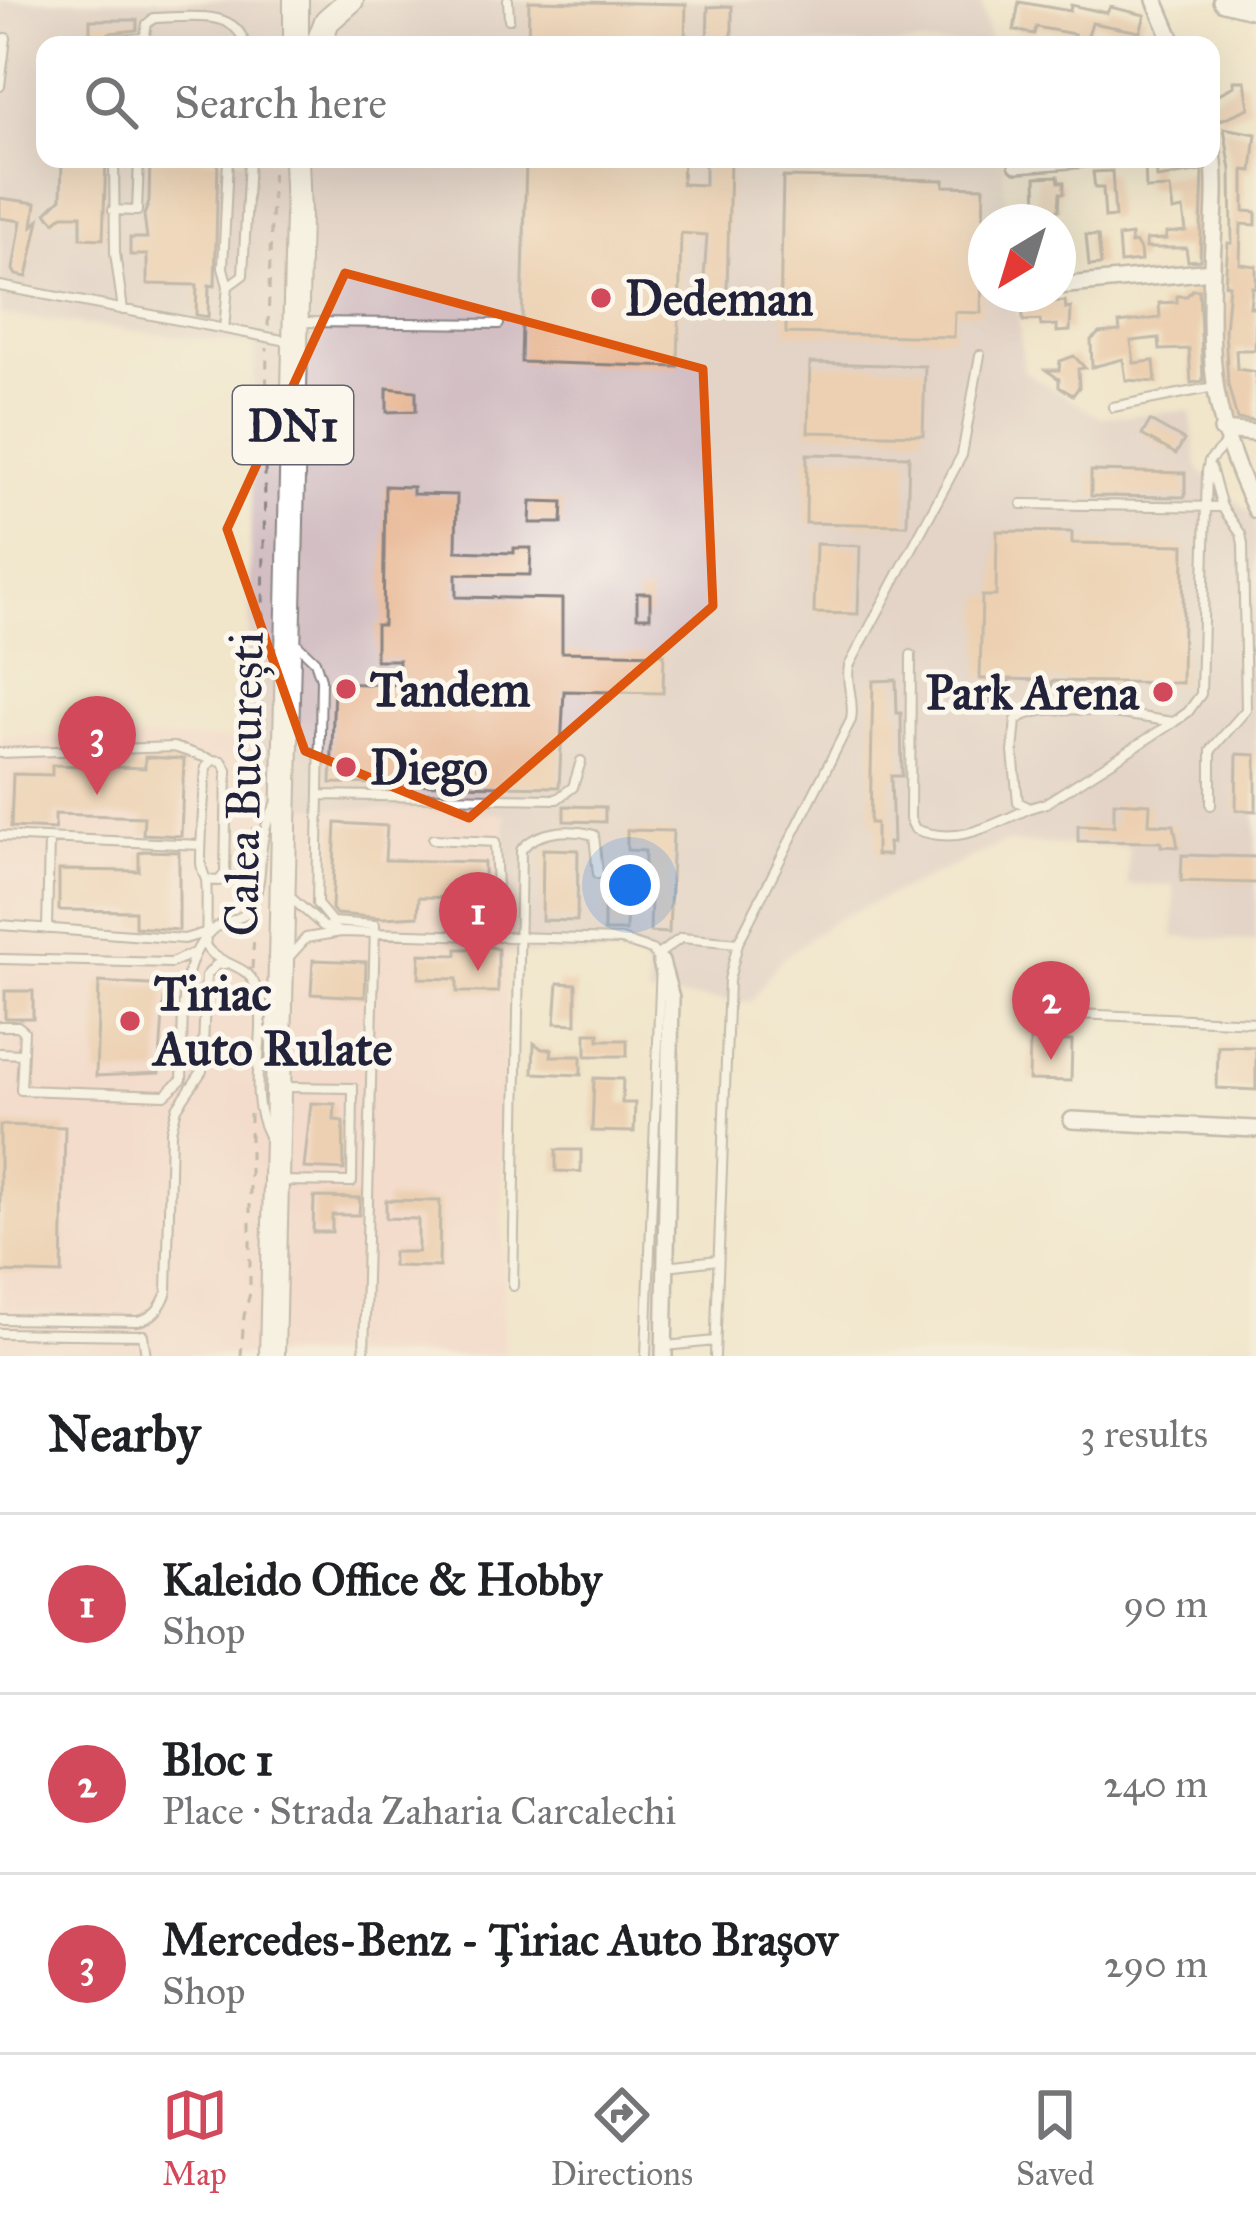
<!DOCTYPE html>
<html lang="en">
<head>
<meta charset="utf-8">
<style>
  :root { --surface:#fff; --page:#f2f2f2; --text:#202124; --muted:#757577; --line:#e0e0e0; --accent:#d1495b }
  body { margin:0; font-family:"IM FELL Great Primer",serif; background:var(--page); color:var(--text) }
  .compass { position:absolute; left:968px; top:204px; width:108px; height:108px; border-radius:50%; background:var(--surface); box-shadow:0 12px 48px #0002; rotate:218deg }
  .you { position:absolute; left:630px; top:885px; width:42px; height:42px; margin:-30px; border:9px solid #fff; border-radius:50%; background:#1a73e8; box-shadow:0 0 0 18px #1a73e833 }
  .badge { display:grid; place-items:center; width:78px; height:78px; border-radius:50%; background:var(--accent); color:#fff; font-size:39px; font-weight:700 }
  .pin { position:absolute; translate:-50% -99px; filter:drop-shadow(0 3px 6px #0008) }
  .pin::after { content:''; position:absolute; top:63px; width:42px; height:36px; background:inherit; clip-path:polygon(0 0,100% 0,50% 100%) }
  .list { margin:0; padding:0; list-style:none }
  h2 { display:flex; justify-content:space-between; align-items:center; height:156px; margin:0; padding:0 48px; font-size:51px }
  h2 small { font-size:39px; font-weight:400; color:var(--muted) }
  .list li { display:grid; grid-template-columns:78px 1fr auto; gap:36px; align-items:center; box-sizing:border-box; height:180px; padding:0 48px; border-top:3px solid var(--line) }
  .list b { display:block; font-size:45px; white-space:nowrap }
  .list p { margin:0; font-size:39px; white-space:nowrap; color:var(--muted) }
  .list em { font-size:39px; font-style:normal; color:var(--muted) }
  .icon { flex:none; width:66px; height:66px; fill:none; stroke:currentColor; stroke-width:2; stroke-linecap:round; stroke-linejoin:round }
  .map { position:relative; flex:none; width:1256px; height:1356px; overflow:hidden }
  .search { position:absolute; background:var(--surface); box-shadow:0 12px 48px #0002; left:36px; right:36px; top:36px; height:132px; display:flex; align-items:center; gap:30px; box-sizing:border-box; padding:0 42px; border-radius:24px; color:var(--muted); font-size:45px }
  .sheet { height:696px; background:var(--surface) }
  nav { display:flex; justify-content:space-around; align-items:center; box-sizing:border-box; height:168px; border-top:3px solid var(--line); background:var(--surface); font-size:33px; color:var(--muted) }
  nav a { display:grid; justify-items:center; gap:6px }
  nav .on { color:var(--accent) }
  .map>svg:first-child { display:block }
  .built { fill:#f7d0cd }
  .industrial { fill:#d2bec3 }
  .building { fill:#e8b794 }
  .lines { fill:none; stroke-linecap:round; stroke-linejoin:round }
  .lane-casing { stroke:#8a8483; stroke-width:12 }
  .street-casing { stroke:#8a8483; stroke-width:20 }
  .secondary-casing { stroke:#8a8483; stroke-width:26 }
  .primary-casing { stroke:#8a8483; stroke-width:28 }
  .path { stroke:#8a8483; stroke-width:3; stroke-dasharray:9 9; stroke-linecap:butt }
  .lane { stroke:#fff; stroke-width:8 }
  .street { stroke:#fff; stroke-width:15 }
  .secondary { stroke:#fff; stroke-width:21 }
  .primary { stroke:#fff; stroke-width:24 }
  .marked { fill:none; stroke:#de560e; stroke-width:9; stroke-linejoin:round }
  .poi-dot { fill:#d1495b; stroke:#fbf7ec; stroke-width:4.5 }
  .labels { text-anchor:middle; stroke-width:10; stroke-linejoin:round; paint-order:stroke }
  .shield { fill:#fbf7ec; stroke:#636270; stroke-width:3 }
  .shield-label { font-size:45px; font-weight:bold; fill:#22223b }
  .poi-label { font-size:48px; font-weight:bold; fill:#22223b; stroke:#fbf7ec; text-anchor:start }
  .street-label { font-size:48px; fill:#22223b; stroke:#fbf7ec }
</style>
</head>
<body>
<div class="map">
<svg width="1256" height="1356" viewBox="0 0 1256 1356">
  <rect width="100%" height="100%" fill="#fbf7ec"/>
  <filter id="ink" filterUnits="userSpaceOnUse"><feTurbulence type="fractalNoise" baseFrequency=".00833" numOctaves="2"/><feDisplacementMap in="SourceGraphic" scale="24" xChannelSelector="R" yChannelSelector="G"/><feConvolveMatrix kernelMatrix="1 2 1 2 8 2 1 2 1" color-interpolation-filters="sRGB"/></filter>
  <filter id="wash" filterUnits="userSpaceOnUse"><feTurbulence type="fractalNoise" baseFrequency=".004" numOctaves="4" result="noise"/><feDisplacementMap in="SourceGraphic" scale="48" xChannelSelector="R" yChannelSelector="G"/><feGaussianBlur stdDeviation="2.7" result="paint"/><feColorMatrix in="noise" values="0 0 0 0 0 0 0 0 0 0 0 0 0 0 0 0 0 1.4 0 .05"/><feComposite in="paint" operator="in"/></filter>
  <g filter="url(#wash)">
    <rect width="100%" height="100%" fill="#f1e6cb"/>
    <path class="built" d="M0,735L247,740L307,807L505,813L508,954L501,1140L504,1356H0Z"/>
    <path class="industrial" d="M0,0H980L991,45H45V159H1002L1008,222H986V294H1016L1024,371L1099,417L1190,411L1198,469L1256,518V941L1174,937V886L1127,885L1129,847L1004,843L831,922L779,961L751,1002L648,996V972L642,961L623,954H508L505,813L307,807L247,740L254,346L0,314Z"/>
    <g id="blocks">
      <path class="building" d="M529,1L686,4L685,45H528Z
        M1019,2L1070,11L1071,5L1107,13L1110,7L1145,15L1140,32L1092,23L1086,41L1072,38L1074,34L1036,27L1034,34L1014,30Z
        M732,6V45H707L708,7Z
        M90,20H137V30L109,33V45H90Z
        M1234,81H1245L1249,108L1221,120L1211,98L1234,86Z
        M1224,128L1256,134L1252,171L1244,170V211L1256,212V225L1241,224L1240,264L1256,266V288L1252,287L1250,307H1256L1255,350H1236L1237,369L1256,372V421L1237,419L1228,384L1225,330L1229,285L1225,284L1228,243H1232L1231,170Z
        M62,159H106L103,239L81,238V215H63L55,222L46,213L61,198Z
        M150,159H218L215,286L209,285L208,317L196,315L197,285L147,284V255H130V238H147L144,215L149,202Z
        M526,159H683L682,184L705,185V159H730L727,293L703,292L707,235L681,233L678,367L521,362Z
        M1156,161L1157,178L1203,171L1200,260L1188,261L1186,248H1146V240L1166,239V233L1186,231L1183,209L1173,211L1170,188L1146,189L1145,162Z
        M1112,171L1115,217L1105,218L1103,188H1095L1093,172Z
        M1058,176L1059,182H1064V193H1060L1059,210L1037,211L1036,177Z
        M783,177L944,180V186L984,187L981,313L955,312L954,337L786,333V315H780Z
        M0,198L36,203L33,226L39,220L27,277L16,275L13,270L21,221L0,218Z
        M1086,235L1098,236L1101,265L1089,266Z
        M1131,235V244L1136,243L1140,250L1141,261L1120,263L1118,237Z
        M1192,290H1199L1203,381L1191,383L1189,349L1160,350L1159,338L1131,341L1134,363L1154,361L1156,382L1126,380L1123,359L1092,367L1091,340L1099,333L1120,331L1119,323L1160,318L1159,303L1177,302V296H1187Z
        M1065,301L1066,309L1071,308L1070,331L1057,332V325L1041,326L1040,320L1023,321L1022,304Z
        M1074,356L1085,368L1078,369L1079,387L1073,395L1059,387V379L1046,370H1059L1060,361Z
        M810,363L925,366L923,435L808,432Z
        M387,388L416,391V411L387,412Z
        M1150,421L1184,440L1176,454L1142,435Z
        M807,454L909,456L907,525L806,523Z
        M1091,471L1185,473V497L1091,496Z
        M385,486L413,487V494L457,495L456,551L514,553V548H531L530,575L456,574V597L562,599V652L664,654L663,693L564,691L559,787L331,783L334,683L398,685L399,660H376V625H383Z
        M531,501L563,502L562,523H530Z
        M997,531L1072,532V543L1184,545L1182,683L1052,681V691H1037V680L1009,679V707L991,711L992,679H980L982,596H996Z
        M816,544L860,546L858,614L814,613Z
        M637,593H650V617H637Z
        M896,680L897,713H901L902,776H891L893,843H888L889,855H876V823H870L873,681Z
        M1237,754L1256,755V811L1236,810Z
        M145,757L184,759L181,836L143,834L144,817L55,814V829L11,827L13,774L52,775V765L145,768Z
        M1114,802L1150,804L1149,824L1174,825L1178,847L1161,846V842L1078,841V825L1114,826Z
        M564,806L605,807V822L564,821Z
        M336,823L387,826L385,860L484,862V898L419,897L418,916L383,918L336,914L332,909Z
        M627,830L673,831L669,933L650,932L651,898H644L645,851L627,850Z
        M543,849L578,850L577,921L542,920Z
        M143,851L179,852V930L135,927V911L59,910V870L139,871V853Z
        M1182,855L1256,857V883L1181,881Z
        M604,894H627L626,931H604Z
        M480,944L498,949V992H457V979L419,978L420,954L457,955V949H480Z
        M313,960L366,962L365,997L311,994Z
        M99,982L165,986L159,1073L96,1076Z
        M558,983L576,984V1024L555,1023Z
        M5,991H33V1018H5Z
        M586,1033H599V1040H627V1056H586Z
        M1030,1040L1072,1041L1071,1081L1029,1080Z
        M534,1043L542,1049H552L551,1056H581V1075L533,1073Z
        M1218,1046L1256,1047V1090L1217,1088Z
        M594,1078L623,1079L622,1103H635L634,1132L592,1131Z
        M311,1103L335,1104L334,1120L343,1121L344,1170L304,1168Z
        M0,1125L65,1127L62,1274L0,1272Z
        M556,1150H581V1172L556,1171Z
        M314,1197L360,1198L359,1215H332V1232H313Z
        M386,1200L440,1201L439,1267L393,1266V1252H418V1219L386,1218Z"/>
    </g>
  </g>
  <g filter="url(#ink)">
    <use href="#blocks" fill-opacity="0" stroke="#8a8483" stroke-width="3"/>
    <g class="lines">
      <g class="lane-casing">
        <path id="lane" d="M508,0L509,19
          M119,45V40L143,38
          M143,45L147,24L154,18C185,18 236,7 245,45
          M0,86L6,38
          M114,159L115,253L123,310
          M113,210L137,211L139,159
          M0,286L293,342
          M228,286L243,275L249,159
          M303,322L499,324
          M224,329L228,286L223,268L228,159
          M1113,407L1214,387
          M1022,504L1222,507
          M293,640L315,661L321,679L317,904L332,922L375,925L364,1356
          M911,655L910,819L915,829C957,846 990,826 1028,809
          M1174,722L1046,803L1030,808L1018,802L1013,752L1016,720C1047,697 1135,717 1174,722L1188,712L1201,694L1207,471L1209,461L1226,443
          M0,753L174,747L213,760
          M319,795L557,799L573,787L581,761
          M1211,805V750L1246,710L1243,544L1241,534L1222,507L1211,468
          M0,836L201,845
          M433,839L495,842L499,937
          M206,880L219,881L225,873L227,770L222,761L213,760L206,767C204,799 201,831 201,862C201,869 204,874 206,880C207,887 207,940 205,945C217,966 246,962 255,985C273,1031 243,1086 268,1134
          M289,896L323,926L340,932
          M0,925L184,939L208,932
          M47,929L49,839
          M656,956L681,938L738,943
          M288,958L306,938L341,932L621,940L652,950L661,962L646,1356
          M0,959L171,963L196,952
          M1032,1012L1256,1022
          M0,1026H18L24,1031L21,1090L165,1095L182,1079C184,1034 175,969 209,933C222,918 245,924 253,903C267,868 253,841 277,803
          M0,1053L22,1054
          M278,1181L352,1182L353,1088L285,1087
          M667,1266L717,1260
          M513,1286L521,850C537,830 570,828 594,835L598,874
          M0,1319L138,1321C155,1317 161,1307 167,1292L171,1131L177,1108L202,1071L206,976L216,965L225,964
          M0,1333L143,1335L146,1356
          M666,1346L715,1341
          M715,1356L729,980L738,943L851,720C855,700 845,684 849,666L962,455L980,355"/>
      </g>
      <g class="street-casing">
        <path id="street" d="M1155,0L1174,45
          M1211,139C1219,182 1213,225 1212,268C1208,364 1213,423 1256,510
          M1017,164L1082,159
          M1058,286L1212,271
          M1222,430L1256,433
          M661,962L671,998L664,1356
          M1072,1120L1256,1129"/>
      </g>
      <g class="secondary-casing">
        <path id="secondary" d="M1224,0L1256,8"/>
      </g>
      <g class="primary-casing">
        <path id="primary" d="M296,0V45
          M318,45L327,21L351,0
          M272,1356L298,214L296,159"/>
      </g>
      <path class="path" d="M268,326L273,159
        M250,854L261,745L267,348
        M252,969L255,919
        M241,1356L244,1316L250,1293V1113"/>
      <use href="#lane" class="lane"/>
      <use href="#street" class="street"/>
      <use href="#secondary" class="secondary"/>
      <use href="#primary" class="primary"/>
    </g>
  </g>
  <path d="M0 0H1256V1356H0ZM345,273L703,369L713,606L469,818L305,751L227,529Z" fill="#f1e6cb" fill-opacity=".55" fill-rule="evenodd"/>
  <path class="marked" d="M345,273L703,369L713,606L469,818L305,751L227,529Z"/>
  <g class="poi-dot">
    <circle cx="601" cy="298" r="12"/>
    <circle cx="346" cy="689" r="12"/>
    <circle cx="1163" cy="692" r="12"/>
    <circle cx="346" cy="767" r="12"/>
    <circle cx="130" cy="1021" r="12"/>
  </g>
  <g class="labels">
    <rect class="shield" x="233" y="386" width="120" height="78" rx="9"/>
    <g class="shield-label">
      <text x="293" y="441">DN1</text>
    </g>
    <g class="poi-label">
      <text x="625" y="315">Dedeman</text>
      <text x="370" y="706">Tandem</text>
      <text x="1139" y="709" text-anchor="end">Park Arena</text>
      <text x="370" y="784">Diego</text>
      <text x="154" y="1010">Tiriac<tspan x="154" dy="55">Auto Rulate</tspan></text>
    </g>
    <g class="street-label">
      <text transform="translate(243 784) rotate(-89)" y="17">Calea București</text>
    </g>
  </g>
</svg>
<svg class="compass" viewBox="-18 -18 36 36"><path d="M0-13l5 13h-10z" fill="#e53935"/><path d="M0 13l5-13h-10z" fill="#757577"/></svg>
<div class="you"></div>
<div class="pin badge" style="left:478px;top:971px">1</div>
<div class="pin badge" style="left:1051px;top:1060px">2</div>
<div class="pin badge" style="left:97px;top:795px">3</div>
<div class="search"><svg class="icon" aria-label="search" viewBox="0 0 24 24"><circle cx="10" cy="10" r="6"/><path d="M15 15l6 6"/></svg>Search here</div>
</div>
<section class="sheet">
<h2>Nearby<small>3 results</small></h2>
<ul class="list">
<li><span class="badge">1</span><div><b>Kaleido Office &amp; Hobby</b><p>Shop</p></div><em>90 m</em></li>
<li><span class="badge">2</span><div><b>Bloc 1</b><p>Place · Strada Zaharia Carcalechi</p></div><em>240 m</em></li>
<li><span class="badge">3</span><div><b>Mercedes-Benz - Țiriac Auto Brașov</b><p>Shop</p></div><em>290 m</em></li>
</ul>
</section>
<nav>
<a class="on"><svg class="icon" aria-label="map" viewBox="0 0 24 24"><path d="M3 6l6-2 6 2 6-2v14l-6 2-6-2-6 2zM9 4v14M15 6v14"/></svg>Map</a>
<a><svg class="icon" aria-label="directions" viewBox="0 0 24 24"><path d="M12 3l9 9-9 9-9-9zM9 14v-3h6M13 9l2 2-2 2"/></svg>Directions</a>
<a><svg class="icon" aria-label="saved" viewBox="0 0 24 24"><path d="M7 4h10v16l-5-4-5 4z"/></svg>Saved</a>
</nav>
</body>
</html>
